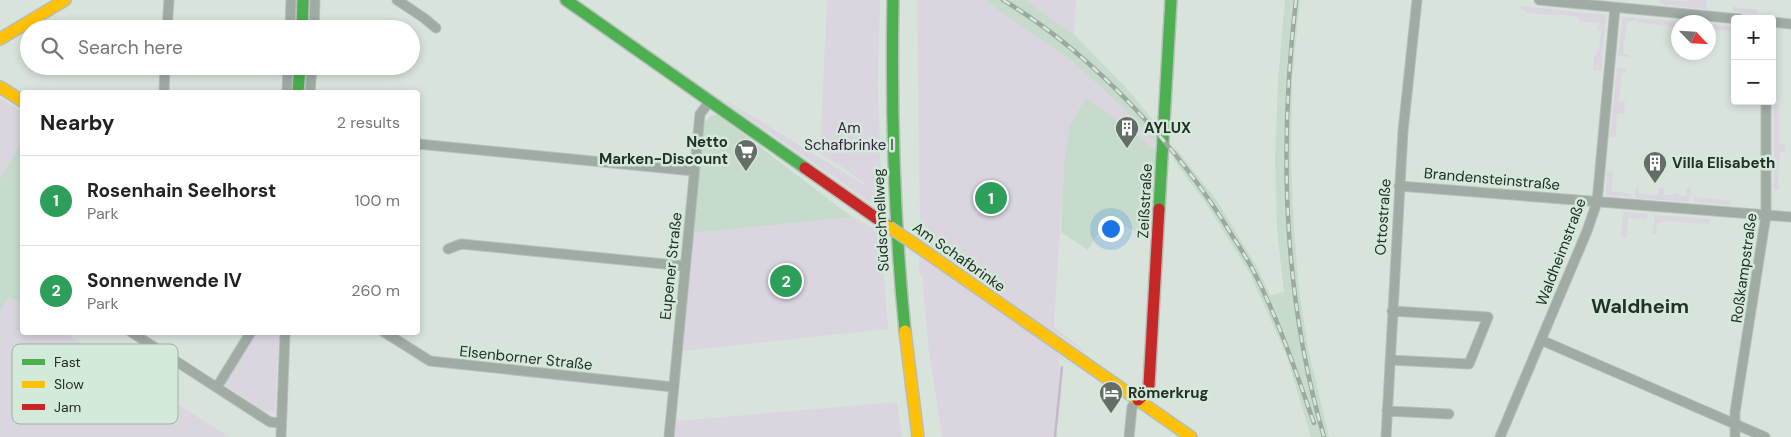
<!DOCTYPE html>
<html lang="en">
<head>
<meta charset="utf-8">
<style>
  :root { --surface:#fff; --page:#f6f6f6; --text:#222; --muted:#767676; --line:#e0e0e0; --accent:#1a73e8 }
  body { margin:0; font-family:"DM Sans",sans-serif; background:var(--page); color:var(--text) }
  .controls { position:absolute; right:15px; top:15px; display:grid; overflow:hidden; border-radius:5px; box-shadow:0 2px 8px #0003 }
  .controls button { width:45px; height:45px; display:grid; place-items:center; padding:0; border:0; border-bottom:1px solid var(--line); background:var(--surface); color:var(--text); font:25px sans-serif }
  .compass { position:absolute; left:1671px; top:15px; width:45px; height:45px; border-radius:50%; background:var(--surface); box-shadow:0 2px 8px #0003; rotate:115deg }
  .you { position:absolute; left:1110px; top:228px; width:18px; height:18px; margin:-12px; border:4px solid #fff; border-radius:50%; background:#1a73e8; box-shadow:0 0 0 8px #1a73e833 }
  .badge { display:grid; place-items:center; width:32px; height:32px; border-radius:50%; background:var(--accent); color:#fff; font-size:16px; font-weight:700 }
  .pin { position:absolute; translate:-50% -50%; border:2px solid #fff; box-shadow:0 1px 5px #0006 }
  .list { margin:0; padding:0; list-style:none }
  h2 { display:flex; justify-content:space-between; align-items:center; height:65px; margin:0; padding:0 20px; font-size:21px }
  h2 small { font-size:16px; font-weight:400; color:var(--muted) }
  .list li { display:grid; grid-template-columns:32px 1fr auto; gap:15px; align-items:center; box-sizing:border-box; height:90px; padding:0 20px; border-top:1px solid var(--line) }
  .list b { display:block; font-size:19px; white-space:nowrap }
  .list p { margin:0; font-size:16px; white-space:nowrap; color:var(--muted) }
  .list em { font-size:16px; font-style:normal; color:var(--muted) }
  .icon { flex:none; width:28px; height:28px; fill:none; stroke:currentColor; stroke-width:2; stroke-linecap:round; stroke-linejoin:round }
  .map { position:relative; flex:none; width:1791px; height:437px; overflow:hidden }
  .search { position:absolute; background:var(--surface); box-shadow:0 2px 8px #0003; left:20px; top:20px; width:400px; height:55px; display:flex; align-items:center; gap:12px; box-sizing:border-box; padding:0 18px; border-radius:28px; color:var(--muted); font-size:19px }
  .panel { position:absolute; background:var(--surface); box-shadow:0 2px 8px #0003; left:20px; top:90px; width:400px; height:245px; border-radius:5px }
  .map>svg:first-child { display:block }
  .built { fill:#c6dbcc }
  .green { fill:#dad5df }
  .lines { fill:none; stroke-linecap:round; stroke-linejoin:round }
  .stream { stroke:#c3b9c9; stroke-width:2.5 }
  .street-casing { stroke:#b5bfb8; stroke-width:11 }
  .fast-casing { stroke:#b5bfb8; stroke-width:14 }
  .slow-casing { stroke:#b5bfb8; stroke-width:14 }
  .jam-casing { stroke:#b5bfb8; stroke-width:14 }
  .street { stroke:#a0aba4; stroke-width:9 }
  .fast { stroke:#4caf50; stroke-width:11 }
  .slow { stroke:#ffc107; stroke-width:11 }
  .jam { stroke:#c62828; stroke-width:11 }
  .rail-casing { stroke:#9ca8a0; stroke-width:4.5 }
  .rail { stroke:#d3e9d9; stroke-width:2.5; stroke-dasharray:8; stroke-linecap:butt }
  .slow-bridge-casing { stroke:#b5bfb8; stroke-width:14; stroke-linecap:butt }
  .slow-bridge { stroke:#ffc107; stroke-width:11 }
  .labels { text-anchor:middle; stroke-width:5; stroke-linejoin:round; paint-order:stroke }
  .park-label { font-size:15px; fill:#3d2146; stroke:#d3e9d9 }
  .poi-label { font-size:15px; font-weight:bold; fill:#262f29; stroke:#d3e9d9; text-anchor:start }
  .street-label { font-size:15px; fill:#262f29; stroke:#d3e9d9 }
  .district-label { font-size:20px; font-weight:bold; fill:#262f29; stroke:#d3e9d9 }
  .key { fill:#d3e9d9; stroke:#9fb1a4; stroke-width:1 }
  .key-label { font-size:14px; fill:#262f29 }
</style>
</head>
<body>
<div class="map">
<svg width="1791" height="437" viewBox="0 0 1791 437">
  <rect width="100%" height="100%" fill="#d8e4db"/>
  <path class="built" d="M984,0H1025L1074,34L1131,93L1156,124L1155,142L1123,108L1072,61Z
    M1285,0H1300L1292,82L1291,160L1294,228L1299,289L1308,348L1329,437H1311L1286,354L1249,272L1209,208L1174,160L1175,147L1218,202L1257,267L1270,295L1284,292L1277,230L1275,159L1278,81Z
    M1086,97L1155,149L1152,232H1135L1108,216L1088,250L1061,232L1064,163L1069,127Z
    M718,115L852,217L693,233L704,123L710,116Z
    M22,140V264L21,267L22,268V305L9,297L0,312V179Z"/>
  <path class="green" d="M827,0H880L878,83L882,210L727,103V101L873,190L839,165L820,154Z
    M917,0H984L1072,61L1123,108L1155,142V149L1086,97L1069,127L1064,163L1054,326L1083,350V351L1053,331C1052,353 1060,356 1076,367L1058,358L1060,365L1056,437H942L928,344L922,275L919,274L920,239L914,234L920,233Z
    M1025,0H1076L1074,34Z
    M1660,0L1687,1L1688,0H1707L1706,9L1659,4Z
    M1521,6L1606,15L1601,71L1593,70L1594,56H1596L1597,50H1599L1601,30H1598L1599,23L1579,21V18L1574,17V16L1526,13V10H1521Z
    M1733,6L1739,8L1758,9L1757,14L1733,11Z
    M1623,17L1675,21L1674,31H1672V27L1637,22V20L1627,22L1623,54L1629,55V57L1618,56Z
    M1709,24L1735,27V35L1734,32H1729L1728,30H1725L1724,31L1709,29Z
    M1617,68L1626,69L1625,72L1621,74C1623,83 1618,93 1619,101H1625L1624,114L1619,113L1617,116L1616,137H1610Z
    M0,98L22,112V140L0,179Z
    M1774,105H1779V144H1785V151L1780,152L1778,179L1779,180V190H1774Z
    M1607,171L1613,172L1612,191L1631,194V197L1606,195Z
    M1636,187H1638V193L1656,195L1658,194L1659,188H1664L1665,195H1672L1673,193H1679V196H1686L1687,187H1691L1689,202L1635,198Z
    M1694,197L1730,201L1729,205L1694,202Z
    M1623,212L1647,214V219L1628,218L1627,238L1621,237Z
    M1655,215L1711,219L1710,224L1662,221V223H1657L1656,234L1652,233Z
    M852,217L881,231L888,329L681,351L693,233Z
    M9,297L22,305V332L66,333L229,437H0V312Z
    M255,333H279L275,411H263L223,384Z
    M897,402L902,437H675L676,421Z"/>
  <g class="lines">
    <path class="stream" d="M1055,437L1062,367"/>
    <g class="street-casing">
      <path id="street" d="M397,0L424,18L436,28
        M1539,0L1739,19
        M1772,22L1791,24
        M167,29L169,0
        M290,29L291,0
        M314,29L315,0
        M164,92L165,66
        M287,92L288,66
        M310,92L312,66
        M418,144L694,171
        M1399,186L1791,217
        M448,249L461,244L685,266
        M131,332L270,422L281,423
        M384,332L430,361L673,387
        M1541,340L1765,437
        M1390,360L1469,364L1488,317L1392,311
        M217,387L251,332
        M1387,411L1449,414
        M281,437L285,332
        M669,437L700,114L710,101
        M1129,437L1132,407L1138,400
        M1386,437L1403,131L1417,0
        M1500,437L1587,231L1597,202L1615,8
        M1735,437V412L1766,215V101"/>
    </g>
    <g class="fast-casing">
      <path id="fast" d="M566,0L805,168
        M893,0C891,110 894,221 905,331
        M302,29L303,0
        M298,92L300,66
        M1159,209L1171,0"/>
    </g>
    <g class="slow-casing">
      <path id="slow" d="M0,39L65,0
        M0,87L22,101
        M913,243L1191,437
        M905,331L918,437"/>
    </g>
    <g class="jam-casing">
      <path id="jam" d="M805,168L889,227
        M1138,400L1147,391L1149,385L1159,209"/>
    </g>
    <use href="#street" class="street"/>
    <use href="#fast" class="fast"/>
    <use href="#slow" class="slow"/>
    <use href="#jam" class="jam"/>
    <g class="rail-casing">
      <path id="rail" d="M1003,0C1092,53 1180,148 1233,237C1240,248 1248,260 1254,272C1279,321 1296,372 1314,423
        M1296,0C1279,145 1283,296 1324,437"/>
    </g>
    <use href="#rail" class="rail"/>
    <g class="slow-bridge-casing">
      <path id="slow-bridge" d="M889,227L913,243"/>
    </g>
    <use href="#slow-bridge" class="slow-bridge"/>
  </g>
  <defs>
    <g id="building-pin" transform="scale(1.25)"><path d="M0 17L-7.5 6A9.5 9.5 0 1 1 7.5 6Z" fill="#646e67" stroke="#d3e9d9"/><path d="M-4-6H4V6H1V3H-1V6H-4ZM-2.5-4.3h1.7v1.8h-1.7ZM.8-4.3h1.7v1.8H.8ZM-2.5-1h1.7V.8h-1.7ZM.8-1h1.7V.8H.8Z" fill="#fff"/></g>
    <g id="supermarket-pin" transform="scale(1.25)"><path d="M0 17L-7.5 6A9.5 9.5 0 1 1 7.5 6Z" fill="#646e67" stroke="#d3e9d9"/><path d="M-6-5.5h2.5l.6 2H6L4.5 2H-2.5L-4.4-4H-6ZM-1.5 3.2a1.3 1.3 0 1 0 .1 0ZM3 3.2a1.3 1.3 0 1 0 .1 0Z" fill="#fff"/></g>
    <g id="hotel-pin" transform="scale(1.25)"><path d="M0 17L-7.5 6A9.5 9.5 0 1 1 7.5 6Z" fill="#646e67" stroke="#d3e9d9"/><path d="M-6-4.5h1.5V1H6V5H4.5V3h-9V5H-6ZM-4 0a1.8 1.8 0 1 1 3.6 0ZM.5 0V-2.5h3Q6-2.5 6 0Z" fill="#fff"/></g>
  </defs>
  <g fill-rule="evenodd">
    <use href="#building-pin" x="1127" y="128"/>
    <use href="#supermarket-pin" x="746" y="151"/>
    <use href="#building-pin" x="1655" y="163"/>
    <use href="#hotel-pin" x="1111" y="393"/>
  </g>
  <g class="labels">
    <g class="park-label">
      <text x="849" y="133">Am<tspan x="849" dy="17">Schafbrinke I</tspan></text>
    </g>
    <g class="poi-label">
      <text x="1144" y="133">AYLUX</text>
      <text x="728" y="147" text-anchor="end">Netto<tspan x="728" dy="17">Marken-Discount</tspan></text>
      <text x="1672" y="168">Villa Elisabeth</text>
      <text x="1128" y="398">Römerkrug</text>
    </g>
    <g class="street-label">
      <text transform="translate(1492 179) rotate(5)" y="5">Brandensteinstraße</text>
      <text transform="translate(1145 201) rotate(-87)" y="5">Zeißstraße</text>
      <text transform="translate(1383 217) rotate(-86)" y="5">Ottostraße</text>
      <text transform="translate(881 220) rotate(-93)" y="5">Südschnellweg</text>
      <text transform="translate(1561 252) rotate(-69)" y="5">Waldheimstraße</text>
      <text transform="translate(959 257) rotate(35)" y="5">Am Schafbrinke</text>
      <text transform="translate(671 266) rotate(-84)" y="5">Eupener Straße</text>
      <text transform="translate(1744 268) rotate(-82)" y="5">Roßkampstraße</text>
      <text transform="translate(526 358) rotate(6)" y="5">Elsenborner Straße</text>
    </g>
    <g class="district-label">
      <text x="1640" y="313">Waldheim</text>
    </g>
  </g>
  <rect x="12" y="344" width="166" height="80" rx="8" class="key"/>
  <rect x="22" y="359" width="23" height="6" fill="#4caf50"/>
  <rect x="22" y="381" width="23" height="7" fill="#ffc107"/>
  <rect x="22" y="404" width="23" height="6" fill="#c62828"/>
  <g class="key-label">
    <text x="54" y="367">Fast</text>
    <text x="54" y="389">Slow</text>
    <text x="54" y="412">Jam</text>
  </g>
</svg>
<div class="controls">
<button>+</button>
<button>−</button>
</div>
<svg class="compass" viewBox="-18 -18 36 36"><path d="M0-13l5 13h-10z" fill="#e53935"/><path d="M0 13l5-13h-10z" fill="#767676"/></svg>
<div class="you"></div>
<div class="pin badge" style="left:991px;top:198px;background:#2e9e5b">1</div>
<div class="pin badge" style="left:786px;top:281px;background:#2e9e5b">2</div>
<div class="search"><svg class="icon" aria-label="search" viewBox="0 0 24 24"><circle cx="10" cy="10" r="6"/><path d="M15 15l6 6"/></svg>Search here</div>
<section class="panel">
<h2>Nearby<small>2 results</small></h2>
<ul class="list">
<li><span class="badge" style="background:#2e9e5b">1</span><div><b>Rosenhain Seelhorst</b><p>Park</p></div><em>100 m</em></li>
<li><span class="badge" style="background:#2e9e5b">2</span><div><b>Sonnenwende IV</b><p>Park</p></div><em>260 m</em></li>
</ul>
</section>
</div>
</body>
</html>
